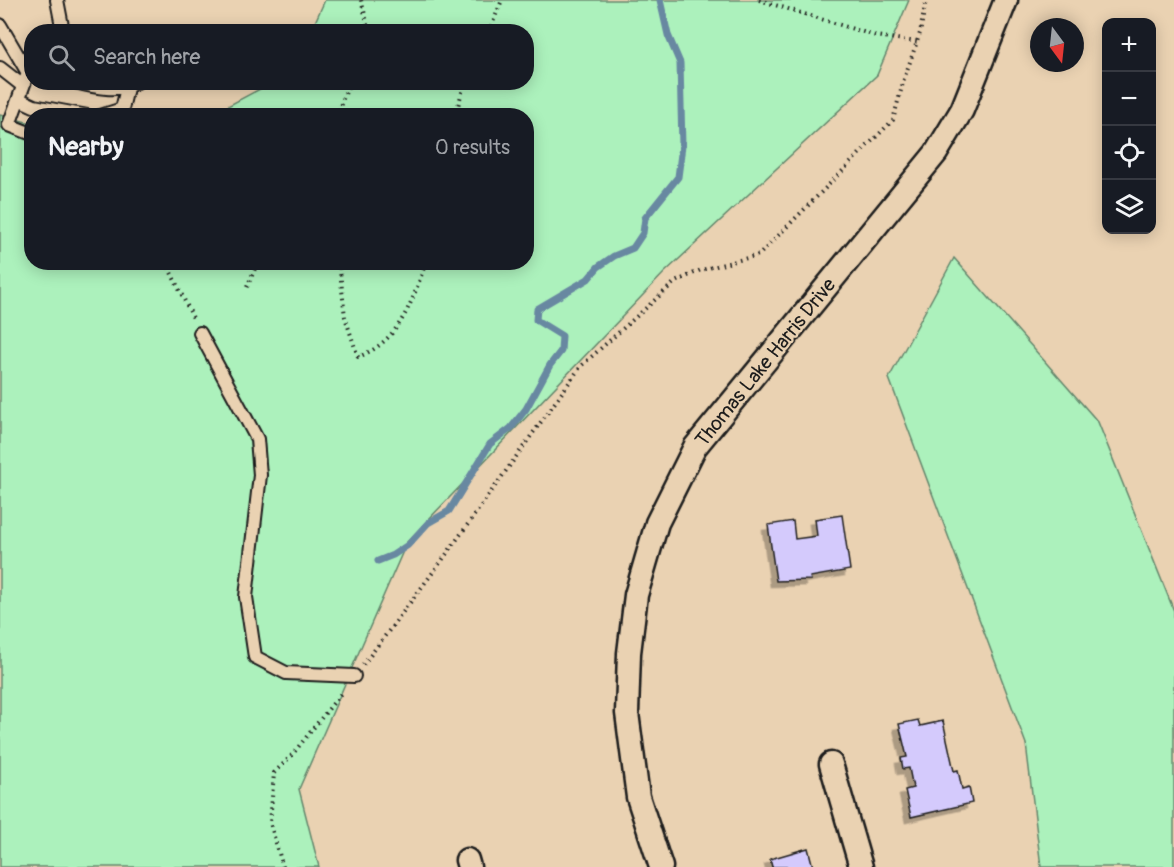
<!DOCTYPE html>
<html lang="en">
<head>
<meta charset="utf-8">
<style>
  :root { --surface:#171b24; --page:#20242c; --text:#f1f3f6; --muted:#9ea1a6; --line:#363941 }
  body { margin:0; font-family:Pangolin,sans-serif; background:var(--page); color:var(--text) }
  .controls { position:absolute; right:18px; top:18px; display:grid; overflow:hidden; border-radius:12px; box-shadow:0 3px 15px #0003 }
  .controls button { width:54px; height:54px; display:grid; place-items:center; padding:0; border:0; border-bottom:2px solid var(--line); background:var(--surface); color:var(--text); font:30px sans-serif }
  .compass { position:absolute; left:1030px; top:18px; width:54px; height:54px; border-radius:50%; background:var(--surface); box-shadow:0 3px 15px #0003; rotate:165deg }
  .list { margin:0; padding:0; list-style:none }
  h2 { display:flex; justify-content:space-between; align-items:center; height:78px; margin:0; padding:0 24px; font-size:26px }
  h2 small { font-size:20px; font-weight:400; color:var(--muted) }
  .icon { flex:none; width:33px; height:33px; fill:none; stroke:currentColor; stroke-width:2; stroke-linecap:round; stroke-linejoin:round }
  .map { position:relative; flex:none; width:1174px; height:867px; overflow:hidden }
  .search { position:absolute; background:var(--surface); box-shadow:0 3px 15px #0003; left:24px; top:24px; width:510px; height:66px; display:flex; align-items:center; gap:15px; box-sizing:border-box; padding:0 21px; border-radius:24px; color:var(--muted); font-size:22px }
  .panel { position:absolute; background:var(--surface); box-shadow:0 3px 15px #0003; left:24px; top:108px; width:510px; height:162px; border-radius:24px }
  .map>svg:first-child { display:block }
  .green { fill:#acf1bc; stroke:#64866c; stroke-width:1.5 }
  .lines { fill:none; stroke-linecap:round; stroke-linejoin:round }
  .stream { stroke:#6888a1; stroke-width:7 }
  .building { fill:#d4cafc; stroke:#1c1c1c; stroke-width:1.5; filter:url(#shadow) }
  .lane-casing { stroke:#1c1c1c; stroke-width:16 }
  .street-casing { stroke:#1c1c1c; stroke-width:27 }
  .path { stroke:#1c1c1c; stroke-width:4; stroke-dasharray:1.5 4.5; stroke-linecap:butt }
  .lane { stroke:#ead2b2; stroke-width:12 }
  .street { stroke:#ead2b2; stroke-width:22 }
  .labels { text-anchor:middle; stroke-width:4.5; stroke-linejoin:round; paint-order:stroke }
  .street-label { font-size:20px; fill:#1c1c1c; stroke:#ead2b2 }
</style>
</head>
<body>
<div class="map">
<svg width="1174" height="867" viewBox="0 0 1174 867">
  <defs>
    <filter id="shadow"><feDropShadow dx="-5.5" dy="5.5" stdDeviation="0" flood-color="#0004"/></filter>
  </defs>
  <rect width="100%" height="100%" fill="#ead2b2"/>
  <filter id="ink" filterUnits="userSpaceOnUse"><feTurbulence type="fractalNoise" baseFrequency=".0167" numOctaves="2"/><feDisplacementMap in="SourceGraphic" scale="12" xChannelSelector="R" yChannelSelector="G"/><feConvolveMatrix kernelMatrix="1 2 1 2 8 2 1 2 1" color-interpolation-filters="sRGB"/></filter>
  <g filter="url(#ink)">
    <path class="green" d="M325,0H909L877,75L664,273L407,542L299,789L319,867H0V115L31,123L32,262H526V116L211,115L271,83L526,82V32L311,31Z
      M954,258L1098,422L1174,611V867H1041L1026,744L889,378Z"/>
    <g class="lines">
      <path class="stream" d="M378,561L393,555L408,545L428,523L449,511L490,444L511,428L526,409L550,365L561,351L562,336L536,320L537,309L588,279L598,267L614,256L633,248L643,233L645,218L678,177L682,146L680,63L668,35L660,0"/>
    </g>
    <path class="building" d="M842,515L850,570L810,577L811,580L776,581L768,525L793,521L795,539L817,536L815,519Z
      M918,720L920,726L943,721L954,771L958,770L962,789L969,787L972,803L911,817L905,790L913,788L909,768L903,769L901,758L907,757L899,724Z
      M808,848L813,867H772L770,859Z"/>
    <g class="lines">
      <g class="lane-casing">
        <path id="lane" d="M57,0L62,26
          M0,25L28,73L9,125L32,134
          M0,68L23,86
          M75,82C94,87 119,93 137,82
          M19,99L34,106L88,116
          M100,116L122,109L127,88
          M200,333L257,439L260,475L246,597L255,657L286,673L354,676"/>
      </g>
      <g class="street-casing">
        <path id="street" d="M831,764L861,867
          M467,860L469,867
          M661,867L638,797L627,713L629,653L636,595L657,523L695,447L936,153L962,110L1006,0"/>
      </g>
      <path class="path" d="M361,0L367,22V32
        M759,0L876,36L917,42
        M489,32L502,0
        M223,110L231,116
        M336,116L350,82
        M455,116L465,82
        M166,262L193,318
        M249,262L257,267
        M339,262L345,317L358,357C400,341 412,302 426,262
        M247,287L258,262
        M363,665L443,559L581,366L675,282L701,270L759,255L893,120L904,79L920,33L926,0
        M283,867L270,823L274,773L292,755L342,692"/>
      <use href="#lane" class="lane"/>
      <use href="#street" class="street"/>
    </g>
  </g>
  <g class="labels">
    <g class="street-label">
      <text transform="translate(765 362) rotate(-51)" y="7">Thomas Lake Harris Drive</text>
    </g>
  </g>
</svg>
<div class="controls">
<button>+</button>
<button>−</button>
<button><svg class="icon" aria-label="locate" viewBox="0 0 24 24"><circle cx="12" cy="12" r="6"/><path d="M12 2v4M12 18v4M2 12h4M18 12h4"/></svg></button>
<button><svg class="icon" aria-label="layers" viewBox="0 0 24 24"><path d="M12 4l9 5-9 5-9-5zM3 14l9 5 9-5"/></svg></button>
</div>
<svg class="compass" viewBox="-18 -18 36 36"><path d="M0-13l5 13h-10z" fill="#e53935"/><path d="M0 13l5-13h-10z" fill="#9ea1a6"/></svg>
<div class="search"><svg class="icon" aria-label="search" viewBox="0 0 24 24"><circle cx="10" cy="10" r="6"/><path d="M15 15l6 6"/></svg>Search here</div>
<section class="panel">
<h2>Nearby<small>0 results</small></h2>
<ul class="list">
</ul>
</section>
</div>
</body>
</html>
